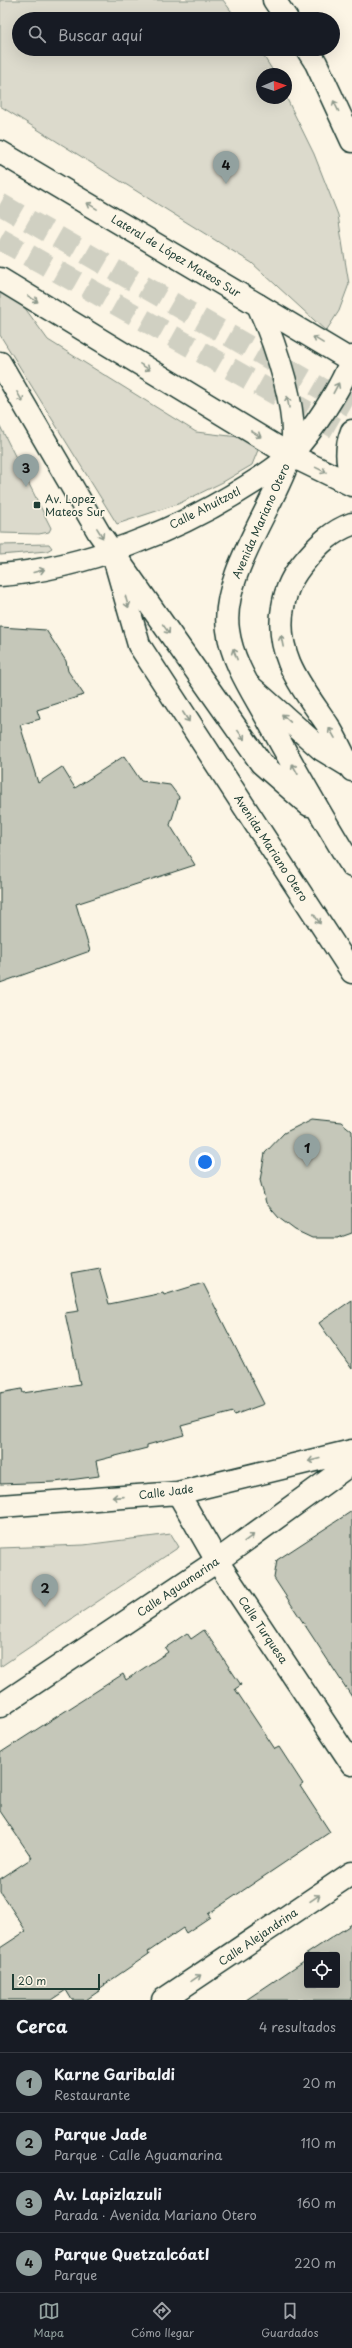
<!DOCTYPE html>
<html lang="es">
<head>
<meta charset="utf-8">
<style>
  :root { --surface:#171b24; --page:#20242c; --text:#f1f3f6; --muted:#9ea1a6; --line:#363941; --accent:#92a19f }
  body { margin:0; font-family:"Playpen Sans",sans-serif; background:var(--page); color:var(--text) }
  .controls { position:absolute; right:12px; bottom:12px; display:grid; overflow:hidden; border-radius:4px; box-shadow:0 4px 16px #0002 }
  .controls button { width:36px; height:36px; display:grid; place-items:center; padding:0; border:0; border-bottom:1px solid var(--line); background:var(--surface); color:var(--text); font:20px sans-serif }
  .compass { position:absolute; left:256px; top:68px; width:36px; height:36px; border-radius:50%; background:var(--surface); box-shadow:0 4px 16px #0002; rotate:88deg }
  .scale { position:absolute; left:12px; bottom:10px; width:88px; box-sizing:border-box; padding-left:4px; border:2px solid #1f3d34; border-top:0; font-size:11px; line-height:14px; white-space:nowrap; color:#1f3d34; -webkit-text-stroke:3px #fcf5e5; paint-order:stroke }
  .you { position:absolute; left:205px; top:1162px; width:14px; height:14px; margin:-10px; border:3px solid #fff; border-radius:50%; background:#1a73e8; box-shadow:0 0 0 6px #1a73e833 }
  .badge { display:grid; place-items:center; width:26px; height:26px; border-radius:50%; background:var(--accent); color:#111; font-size:13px; font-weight:700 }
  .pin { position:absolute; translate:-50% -33px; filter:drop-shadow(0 1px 2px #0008) }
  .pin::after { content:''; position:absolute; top:21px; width:14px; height:12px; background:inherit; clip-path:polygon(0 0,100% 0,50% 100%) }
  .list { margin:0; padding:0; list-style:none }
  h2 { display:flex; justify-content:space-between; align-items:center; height:52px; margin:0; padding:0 16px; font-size:17px }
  h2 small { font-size:13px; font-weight:400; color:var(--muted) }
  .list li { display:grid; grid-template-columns:26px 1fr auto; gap:12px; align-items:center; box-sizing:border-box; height:60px; padding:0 16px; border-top:1px solid var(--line) }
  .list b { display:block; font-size:15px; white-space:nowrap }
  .list p { margin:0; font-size:13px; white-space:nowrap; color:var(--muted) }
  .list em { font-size:13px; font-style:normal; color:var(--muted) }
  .icon { flex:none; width:22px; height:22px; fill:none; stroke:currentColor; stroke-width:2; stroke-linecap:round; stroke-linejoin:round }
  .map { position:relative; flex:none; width:352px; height:2000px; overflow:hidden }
  .search { position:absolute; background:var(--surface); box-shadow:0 4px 16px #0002; left:12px; right:12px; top:12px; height:44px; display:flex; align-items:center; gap:10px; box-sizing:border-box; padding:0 14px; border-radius:22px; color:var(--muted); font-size:15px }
  .sheet { height:292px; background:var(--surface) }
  nav { display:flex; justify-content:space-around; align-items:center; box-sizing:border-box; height:56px; border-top:1px solid var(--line); background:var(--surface); font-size:11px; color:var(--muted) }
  nav a { display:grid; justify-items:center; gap:2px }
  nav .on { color:var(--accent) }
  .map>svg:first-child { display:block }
  .green { fill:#dcdacc; stroke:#7e8c80 }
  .building { fill:#c5c7b9; stroke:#1f3d34 }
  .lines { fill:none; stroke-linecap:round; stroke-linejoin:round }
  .primary-tunnel { stroke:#d0d0c2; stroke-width:22; stroke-dasharray:22 11; stroke-linecap:butt }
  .street-casing { stroke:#1f3d34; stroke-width:25 }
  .secondary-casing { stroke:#1f3d34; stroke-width:25 }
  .primary-casing { stroke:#1f3d34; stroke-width:25 }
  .street { stroke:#fcf5e5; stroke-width:22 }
  .secondary { stroke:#fcf5e5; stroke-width:22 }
  .primary { stroke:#fcf5e5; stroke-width:22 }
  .oneway { stroke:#8e998c }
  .poi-dot { fill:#1f3d34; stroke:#fcf5e5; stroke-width:1.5 }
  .labels { text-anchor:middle; stroke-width:3; stroke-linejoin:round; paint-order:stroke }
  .street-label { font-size:11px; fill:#1f3d34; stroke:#fcf5e5 }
  .poi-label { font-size:11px; fill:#1f3d34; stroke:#fcf5e5; text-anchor:start }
</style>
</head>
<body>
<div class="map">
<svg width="352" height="2000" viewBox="0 0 352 2000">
  <rect width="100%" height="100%" fill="#fcf5e5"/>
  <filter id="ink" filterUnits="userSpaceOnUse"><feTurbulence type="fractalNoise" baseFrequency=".025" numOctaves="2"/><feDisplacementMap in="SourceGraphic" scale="8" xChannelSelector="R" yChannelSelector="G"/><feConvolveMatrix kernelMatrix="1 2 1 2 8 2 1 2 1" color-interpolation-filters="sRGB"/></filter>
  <g filter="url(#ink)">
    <path class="green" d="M0,0H223L237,19H19V49H259L275,74H262V98L286,97L314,154L338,215L344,254L349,284L339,311L326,331L252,263L0,106Z
      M0,291L22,304L48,340L196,432L247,438L258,450L252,465L223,482L178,504L117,524L0,335Z
      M0,426L51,528L49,532L39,534L0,533Z
      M49,544L52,548L47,551L0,555V545Z
      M171,1534L179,1547L0,1667V1548L84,1545Z"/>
    <path class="building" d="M0,627L46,630L66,661L68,671L84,695L37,710L40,719L20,725L38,783L62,767L75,788L124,756L141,781L170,785L179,797L170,825L195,865L76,904L90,951L0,983Z
      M312,1119L341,1122L352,1131V1233L338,1238H312L295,1230L279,1218L266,1203L260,1180L265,1153L284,1133Z
      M99,1268L109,1304L163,1293L164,1295L203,1283L264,1404L234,1415L233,1412L181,1426L184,1435L147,1445V1448L96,1461L99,1476L55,1482L0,1484V1393L22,1389L23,1393L80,1384L65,1313L79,1311L71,1273Z
      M352,1300V1369L319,1323Z
      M352,1511V1697L274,1578L277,1560Z
      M204,1630L241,1685L235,1689L275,1749L279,1747L303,1784L300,1786L330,1832L208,1914L210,1917L186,1933L183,1928L148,1952L149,1954L98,1989L99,1991L86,2000H72L66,1990L51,2000H0V1948L26,1931L0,1891V1879L32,1858L0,1811V1753L123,1674L126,1680L168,1652L165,1648L187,1633L191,1639Z
      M352,1924V2000H246L307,1959V1985H337V1955H307V1958L305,1955Z"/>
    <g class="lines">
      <path class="primary-tunnel" d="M0,204L352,406
        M0,239L352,437"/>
      <g class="street-casing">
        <path id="street" d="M178,1493L217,1561L352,1764
          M0,1506L178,1493L352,1451
          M0,1706L217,1561L352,1463
          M163,2000L352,1873"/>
      </g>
      <g class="secondary-casing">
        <path id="secondary" d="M274,0L287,19
          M307,49L316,63L352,141
          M0,279L290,455L352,485
          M258,305L352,361
          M352,431C346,446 346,462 352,477
          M352,524C332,531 318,545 305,561C293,575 286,588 283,607C274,656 303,688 329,727C338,741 343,756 352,770
          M113,554L139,645L352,972
          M0,575C83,569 179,530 249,485C263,476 279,467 291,454C312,432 343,386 352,357
          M250,686L321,749L349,766"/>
      </g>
      <g class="primary-casing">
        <path id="primary" d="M0,152L258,305C274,341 302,417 290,456C274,507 220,577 228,630C232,663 254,694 269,722C296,771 323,819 352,866
          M0,363L99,533L128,574L261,763L309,805"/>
      </g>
      <use href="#street" class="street"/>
      <use href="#secondary" class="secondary"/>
      <use href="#primary" class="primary"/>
    </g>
    <defs><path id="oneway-shaft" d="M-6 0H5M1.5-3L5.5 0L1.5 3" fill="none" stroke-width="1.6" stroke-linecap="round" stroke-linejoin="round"/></defs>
    <g class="oneway">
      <use href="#oneway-shaft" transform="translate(336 106) rotate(-116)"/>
      <use href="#oneway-shaft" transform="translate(92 206) rotate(-149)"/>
      <use href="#oneway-shaft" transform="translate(33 299) rotate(31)"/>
      <use href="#oneway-shaft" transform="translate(318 340) rotate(-149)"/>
      <use href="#oneway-shaft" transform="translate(145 367) rotate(31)"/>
      <use href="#oneway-shaft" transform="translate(336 388) rotate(-62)"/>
      <use href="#oneway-shaft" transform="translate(20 397) rotate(60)"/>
      <use href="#oneway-shaft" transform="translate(288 402) rotate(-100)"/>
      <use href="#oneway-shaft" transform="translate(256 434) rotate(31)"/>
      <use href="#oneway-shaft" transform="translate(321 470) rotate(26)"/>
      <use href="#oneway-shaft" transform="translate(100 533) rotate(58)"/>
      <use href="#oneway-shaft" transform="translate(39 571) rotate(-15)"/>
      <use href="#oneway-shaft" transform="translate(127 602) rotate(74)"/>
      <use href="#oneway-shaft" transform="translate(166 629) rotate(55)"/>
      <use href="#oneway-shaft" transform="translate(282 641) rotate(-101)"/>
      <use href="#oneway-shaft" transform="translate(235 654) rotate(-111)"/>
      <use href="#oneway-shaft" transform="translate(186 717) rotate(57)"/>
      <use href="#oneway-shaft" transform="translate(286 718) rotate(-137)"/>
      <use href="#oneway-shaft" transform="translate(332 733) rotate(-120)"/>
      <use href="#oneway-shaft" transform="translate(241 735) rotate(55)"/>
      <use href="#oneway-shaft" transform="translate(295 769) rotate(-119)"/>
      <use href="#oneway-shaft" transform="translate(317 919) rotate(57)"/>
      <use href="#oneway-shaft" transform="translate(314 1460) rotate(166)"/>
      <use href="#oneway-shaft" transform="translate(118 1497) rotate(176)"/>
      <use href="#oneway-shaft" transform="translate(249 1538) rotate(-36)"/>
      <use href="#oneway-shaft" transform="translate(315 1898) rotate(-34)"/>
      <use href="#oneway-shaft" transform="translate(196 1978) rotate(-34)"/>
    </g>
  </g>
  <rect class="poi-dot" x="33" y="501" width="8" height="8" rx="2"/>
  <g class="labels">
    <g class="street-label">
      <text transform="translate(176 256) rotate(31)" y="4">Lateral de López Mateos Sur</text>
      <text transform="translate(205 508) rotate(-27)" y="4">Calle Ahuítzotl</text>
      <text transform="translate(261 521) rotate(-66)" y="4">Avenida Mariano Otero</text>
      <text transform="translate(271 848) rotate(57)" y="4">Avenida Mariano Otero</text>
      <text transform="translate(166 1492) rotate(-7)" y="4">Calle Jade</text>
      <text transform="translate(178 1587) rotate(-34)" y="4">Calle Aguamarina</text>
      <text transform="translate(263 1630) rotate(56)" y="4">Calle Turquesa</text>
      <text transform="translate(258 1937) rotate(-34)" y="4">Calle Alejandrina</text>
    </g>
    <g class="poi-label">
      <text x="45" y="503">Av. Lopez<tspan x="45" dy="13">Mateos Sur</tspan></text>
    </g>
  </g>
</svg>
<div class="controls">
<button><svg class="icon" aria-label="locate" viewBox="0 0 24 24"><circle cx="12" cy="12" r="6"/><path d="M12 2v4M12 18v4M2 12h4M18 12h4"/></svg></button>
</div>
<svg class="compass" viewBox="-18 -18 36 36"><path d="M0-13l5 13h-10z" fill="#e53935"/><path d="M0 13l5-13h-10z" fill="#9ea1a6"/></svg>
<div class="scale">20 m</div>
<div class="you"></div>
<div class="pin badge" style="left:307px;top:1167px">1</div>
<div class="pin badge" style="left:45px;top:1607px">2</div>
<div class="pin badge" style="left:26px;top:487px">3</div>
<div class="pin badge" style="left:226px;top:184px">4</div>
<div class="search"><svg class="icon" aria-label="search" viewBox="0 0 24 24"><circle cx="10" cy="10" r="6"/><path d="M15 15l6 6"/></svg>Buscar aquí</div>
</div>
<section class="sheet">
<h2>Cerca<small>4 resultados</small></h2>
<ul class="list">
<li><span class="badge">1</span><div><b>Karne Garibaldi</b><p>Restaurante</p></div><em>20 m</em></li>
<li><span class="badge">2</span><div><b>Parque Jade</b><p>Parque · Calle Aguamarina</p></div><em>110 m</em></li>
<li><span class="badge">3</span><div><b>Av. Lapizlazuli</b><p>Parada · Avenida Mariano Otero</p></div><em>160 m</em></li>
<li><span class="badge">4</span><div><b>Parque Quetzalcóatl</b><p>Parque</p></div><em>220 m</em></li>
</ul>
</section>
<nav>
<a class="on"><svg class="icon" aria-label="map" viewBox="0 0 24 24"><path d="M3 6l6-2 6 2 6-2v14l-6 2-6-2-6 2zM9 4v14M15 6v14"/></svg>Mapa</a>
<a><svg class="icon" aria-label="directions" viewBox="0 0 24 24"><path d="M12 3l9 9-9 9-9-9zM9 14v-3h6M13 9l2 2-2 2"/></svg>Cómo llegar</a>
<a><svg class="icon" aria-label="saved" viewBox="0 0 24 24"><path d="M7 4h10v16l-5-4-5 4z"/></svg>Guardados</a>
</nav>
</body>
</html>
